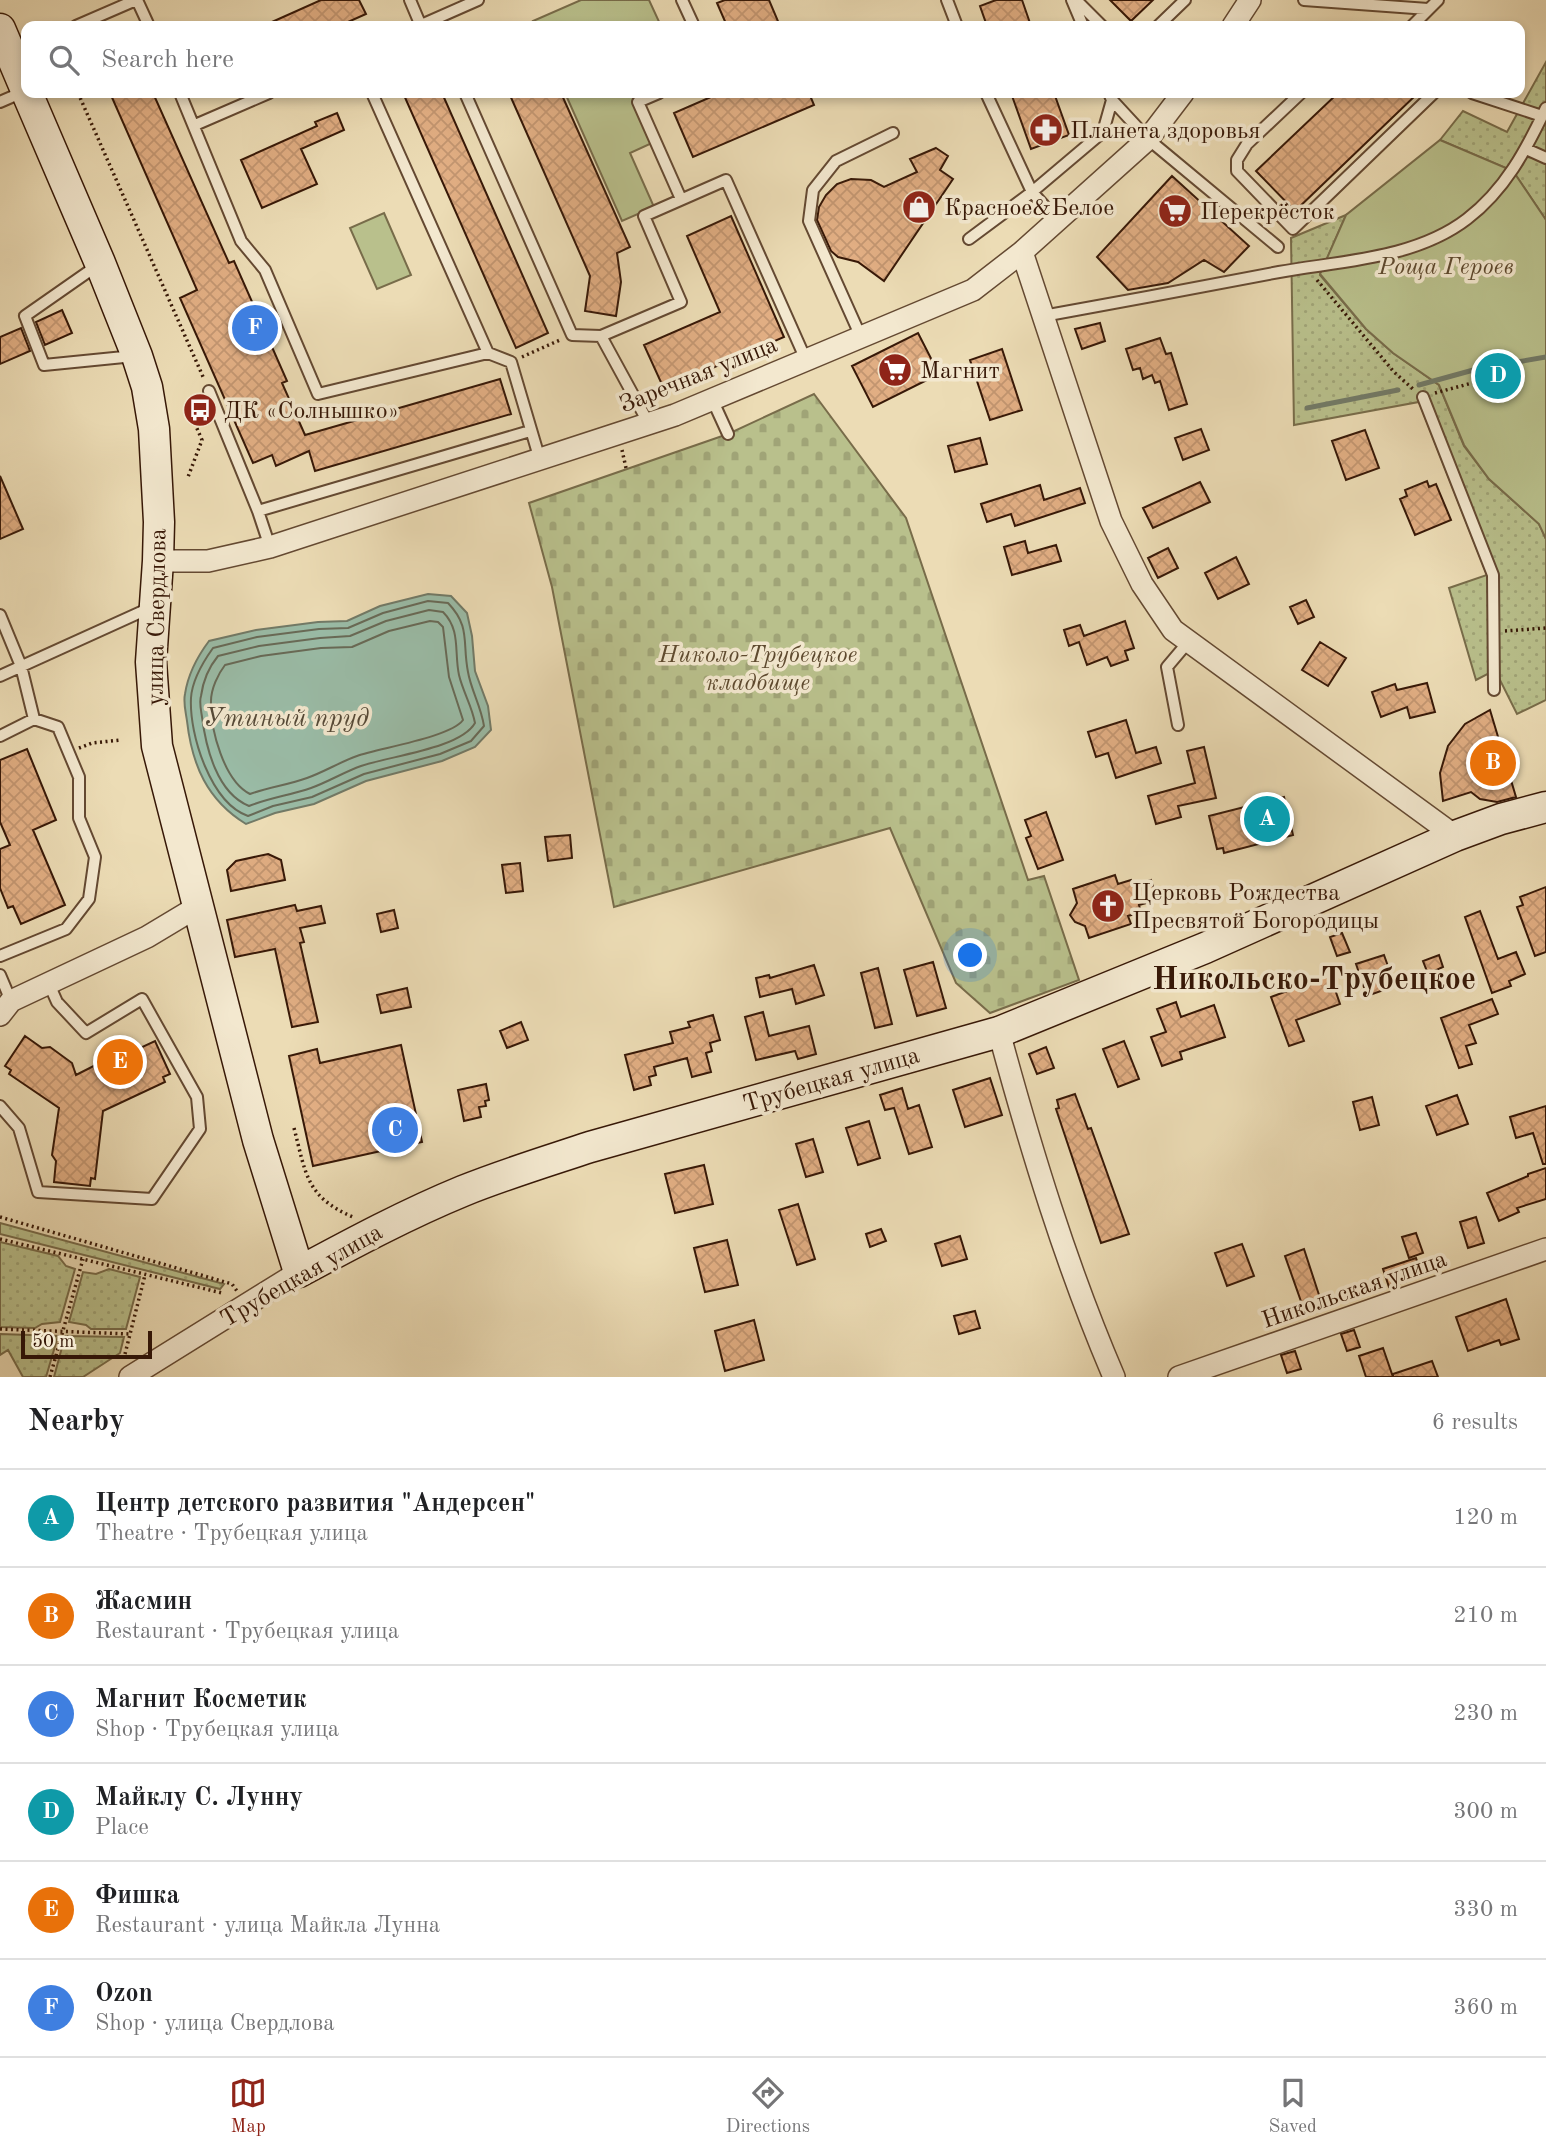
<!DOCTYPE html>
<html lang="en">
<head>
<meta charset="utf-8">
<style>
  :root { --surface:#fff; --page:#f6f6f6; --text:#202124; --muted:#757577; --line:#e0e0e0; --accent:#8f2418 }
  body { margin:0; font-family:"Old Standard TT",serif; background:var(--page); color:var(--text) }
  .scale { position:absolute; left:21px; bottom:18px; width:131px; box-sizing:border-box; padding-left:7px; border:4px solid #371807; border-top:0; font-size:19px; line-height:24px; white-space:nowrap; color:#371807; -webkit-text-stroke:5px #f3e8cf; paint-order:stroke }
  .you { position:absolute; left:971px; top:956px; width:24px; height:24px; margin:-18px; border:5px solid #fff; border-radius:50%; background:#1a73e8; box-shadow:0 0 0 10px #1a73e833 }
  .badge { display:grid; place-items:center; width:46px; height:46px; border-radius:50%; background:var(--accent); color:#fff; font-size:23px; font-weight:700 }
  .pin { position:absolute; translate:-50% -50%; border:4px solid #fff; box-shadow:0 2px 7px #0006 }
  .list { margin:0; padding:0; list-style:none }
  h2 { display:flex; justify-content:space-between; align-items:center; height:91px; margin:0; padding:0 28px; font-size:30px }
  h2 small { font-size:23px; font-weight:400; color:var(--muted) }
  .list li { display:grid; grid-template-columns:46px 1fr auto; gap:21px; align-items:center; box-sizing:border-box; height:98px; padding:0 28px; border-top:2px solid var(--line) }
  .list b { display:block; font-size:26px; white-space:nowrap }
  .list p { margin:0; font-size:23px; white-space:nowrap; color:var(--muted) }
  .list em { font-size:23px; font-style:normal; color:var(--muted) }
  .icon { flex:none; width:38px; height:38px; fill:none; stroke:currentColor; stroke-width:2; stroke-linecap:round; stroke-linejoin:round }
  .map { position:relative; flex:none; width:1546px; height:1377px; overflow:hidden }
  .search { position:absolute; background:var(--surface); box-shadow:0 4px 10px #0003; left:21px; right:21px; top:21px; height:77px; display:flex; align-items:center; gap:18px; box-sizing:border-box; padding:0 24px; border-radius:14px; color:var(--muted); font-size:26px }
  .sheet { height:679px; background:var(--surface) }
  nav { display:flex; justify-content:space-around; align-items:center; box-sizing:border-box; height:98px; border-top:2px solid var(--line); background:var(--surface); font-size:19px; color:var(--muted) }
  nav a { display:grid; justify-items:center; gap:4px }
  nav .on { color:var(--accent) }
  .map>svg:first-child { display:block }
  .grass { fill:url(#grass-dots); stroke:#786c4a; stroke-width:2 }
  .cemetery { fill:url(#cemetery-stones); stroke:#786c4a; stroke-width:2 }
  .park { fill:#b9c08c; stroke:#786c4a; stroke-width:2 }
  .water { fill:#9abca7; stroke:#727a67; stroke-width:2 }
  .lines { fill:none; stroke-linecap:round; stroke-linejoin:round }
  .shore { stroke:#686a57; stroke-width:2 }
  .stream { stroke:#727a67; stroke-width:5 }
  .building { fill:url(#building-cross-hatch); stroke:#371807; stroke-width:2 }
  .lane-casing { stroke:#644932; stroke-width:14 }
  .street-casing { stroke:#644932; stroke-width:24 }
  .secondary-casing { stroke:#371807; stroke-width:33 }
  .path { stroke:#371807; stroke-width:3.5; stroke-dasharray:2 3.5; stroke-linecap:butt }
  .lane { stroke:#f3e8cf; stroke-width:10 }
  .street { stroke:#f3e8cf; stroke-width:21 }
  .secondary { stroke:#f3e8cf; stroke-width:30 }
  .labels { text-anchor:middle; stroke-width:7; stroke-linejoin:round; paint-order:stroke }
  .poi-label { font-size:24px; fill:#371807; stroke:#f3e8cf; text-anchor:start }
  .park-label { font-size:24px; font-style:italic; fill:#5e4a2f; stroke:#f3e8cf }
  .street-label { font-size:24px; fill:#371807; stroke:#f3e8cf }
  .water-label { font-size:26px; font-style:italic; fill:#554937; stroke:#f3e8cf }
  .district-label { font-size:32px; font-weight:bold; fill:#371807; stroke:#f3e8cf }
</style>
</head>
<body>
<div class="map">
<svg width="1546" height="1377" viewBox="0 0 1546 1377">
  <defs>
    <pattern id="grass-dots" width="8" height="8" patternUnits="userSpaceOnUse" patternTransform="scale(1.75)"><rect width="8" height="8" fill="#b9c08c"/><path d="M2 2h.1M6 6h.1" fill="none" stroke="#a0a477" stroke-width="1.8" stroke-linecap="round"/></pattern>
    <pattern id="cemetery-stones" width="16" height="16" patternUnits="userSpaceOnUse" patternTransform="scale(1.75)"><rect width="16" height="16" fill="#b9c08c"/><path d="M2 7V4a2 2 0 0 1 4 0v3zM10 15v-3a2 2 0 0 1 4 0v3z" fill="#a0a477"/></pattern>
    <pattern id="building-cross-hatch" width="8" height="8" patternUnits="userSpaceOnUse" patternTransform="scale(1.75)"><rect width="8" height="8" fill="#e1ae83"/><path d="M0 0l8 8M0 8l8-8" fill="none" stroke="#c29570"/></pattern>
  </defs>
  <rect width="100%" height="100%" fill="#ecdcb5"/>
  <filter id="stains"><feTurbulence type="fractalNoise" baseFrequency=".00286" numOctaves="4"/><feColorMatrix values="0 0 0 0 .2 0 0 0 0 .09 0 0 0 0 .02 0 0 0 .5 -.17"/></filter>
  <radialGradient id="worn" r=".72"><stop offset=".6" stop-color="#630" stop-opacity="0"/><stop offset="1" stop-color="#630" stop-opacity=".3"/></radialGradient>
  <path class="grass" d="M1546,62V220L1513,171L1440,140L1463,111L1507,132Z
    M1346,215L1320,275L1366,329L1393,353L1439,385L1464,446L1489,479L1539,524L1546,539V700L1517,714L1495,670L1476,680L1449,588L1487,575L1419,402L1294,425L1291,238Z
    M0,1223L224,1284L220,1289L0,1234Z
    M0,1242L58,1256L66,1266L75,1269L60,1322L42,1324L35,1328L0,1327Z
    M109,1269L140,1277L126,1329H91L86,1325L69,1322L83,1272L96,1274Z
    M0,1334L58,1336L46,1377H23L8,1350L0,1355Z
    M65,1336L124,1337L120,1353L83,1377H54Z"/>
  <path class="cemetery" d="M814,394L906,518L1028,880L1044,876L1079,980L990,1013L956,983L890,828L614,907L552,587L529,503L728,434Z"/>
  <path class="park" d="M581,0H649L661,26H536L533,21Z
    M565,93H646L633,99L652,143L630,153L654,207L622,221Z
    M1440,140L1513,171L1546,220V539L1539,524L1489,479L1464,445L1439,385L1393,353L1366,329L1320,274L1346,215Z
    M384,213L411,275L377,289L350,228Z"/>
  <path class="water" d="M428,594L451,596L467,613L472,636L475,671L488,706L491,730L475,747L442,761L366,781L314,804L275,813L246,824C207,800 192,765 187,721C186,713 183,703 185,694C188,674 197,657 209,641L256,630L318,622L347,621L380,606Z"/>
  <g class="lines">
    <path class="shore" d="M428,601L448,603C471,627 462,642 468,672C471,690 481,706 484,726L471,741L440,754L364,774L312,797L273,806L248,816C211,803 189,735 191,698C192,681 203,662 213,648L257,637L319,629L348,628L383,613Z
      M429,610L443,612C461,630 454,652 459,675C463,692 472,706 475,723C460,749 389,756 361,766C344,772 328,782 311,788C291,795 269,798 249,806C217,793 206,748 202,717C201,710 199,702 201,696C203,681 209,667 218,656L259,646L320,638L350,636L386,621Z
      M430,621L438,622L443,627L449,677L463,720C451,737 380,748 357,756C340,762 324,772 307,778C288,785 269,787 250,794C224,781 210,729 211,701C211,689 218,674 225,665L261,656L321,648L352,647L389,631Z"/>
    <path class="stream" d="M1419,385L1477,369L1546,357
      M1307,408L1398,390"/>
  </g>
  <path class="building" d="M321,0H359L366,14L339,26H263Z
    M725,0H769L780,26H727L717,3Z
    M996,0H1022L1031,26H987L980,6Z
    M1110,0H1153L1131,21Z
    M110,93H153L229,263L234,261L287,381L282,383L305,435L500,379L511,414L315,471L309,451L276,466L272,455L253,463L180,298L197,290Z
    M403,93H442L548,333L516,348Z
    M509,93H561L630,247L617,253L621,282L616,316L585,311L590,276Z
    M720,93H809L814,105L693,157L674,113Z
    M1011,93H1054L1069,135L1031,149Z
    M1338,93H1418L1295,211L1256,171Z
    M337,113L344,130L301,149L317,184L262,208L241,160L317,126L315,122Z
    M936,148L948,156L940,170L953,179L884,281L858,262L838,257L831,251L817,220L819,207L826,195L837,184L851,179L871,180L884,187L917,172L910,159Z
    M1172,176L1249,246L1224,272L1204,260L1168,283L1128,290L1097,257Z
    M731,216L784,337L664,389L644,345L720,312L687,236Z
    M62,310L72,333L45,345L36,322Z
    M1100,323L1105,341L1082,349L1075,329Z
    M21,328L30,351L0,364V337Z
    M918,333L939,374L873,407L852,366Z
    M1160,338L1166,354L1171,353L1187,404L1169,410L1160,381L1155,383L1152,375L1143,379L1140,368L1133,370L1126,349Z
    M1002,349L1022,410L990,420L970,360Z
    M1201,429L1209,450L1183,460L1175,438Z
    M1365,430L1379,468L1346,480L1332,441Z
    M980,438L987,464L955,472L948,446Z
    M0,476L23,529L0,539Z
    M1427,481L1429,487L1436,484L1451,520L1415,535L1400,499L1407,496L1405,490Z
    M1200,482L1210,502L1153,528L1143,508Z
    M1040,485L1044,500L1080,488L1085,503L1015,526L1011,514L987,522L981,504Z
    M1025,541L1028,553L1056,545L1061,561L1012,575L1004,547Z
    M1168,548L1178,568L1158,578L1148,558Z
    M1236,557L1249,584L1218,599L1205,573Z
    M1306,600L1314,617L1298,624L1290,607Z
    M1125,621L1134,648L1125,651L1128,660L1111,666L1107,657L1087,665L1079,642L1069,646L1064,630L1080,625L1084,636Z
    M1320,642L1346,658L1328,686L1302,670Z
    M1427,683L1435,712L1410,718L1407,707L1381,717L1372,692L1395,684L1397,690Z
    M1490,710L1516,797L1497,802L1480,799L1471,792L1443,801L1440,773L1448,746L1465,724Z
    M1126,720L1136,753L1156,747L1161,763L1116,778L1108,753L1096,757L1088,732Z
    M1204,747L1216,798L1178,806L1181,817L1156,824L1148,796L1195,783L1187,751Z
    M27,749L56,820L33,830L65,905L21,924L13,906L8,908L0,888V849L10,845L0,822V760Z
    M1284,797L1293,835L1224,853L1223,848L1217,849L1209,816Z
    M1046,812L1063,860L1038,869L1026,838L1031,836L1025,820Z
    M570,835L572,858L548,861L545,837Z
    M268,854L281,860L285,880L231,891L227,870L236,861Z
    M520,863L523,891L506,893L502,865Z
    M1115,875L1118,884L1131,880L1133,886L1151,880L1157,900L1139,905L1141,912L1128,916L1131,924L1089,938L1085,926L1075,922L1070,915L1077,903L1073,889Z
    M1546,887V952L1535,956L1517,907L1523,905L1520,897Z
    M295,905L297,911L321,906L325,923L300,928L304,942L300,943L318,1022L292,1027L275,949L235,957L227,920Z
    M394,910L398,928L381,932L377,914Z
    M1480,911L1498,959L1516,952L1525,974L1509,981L1511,986L1492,993L1465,917Z
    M1342,933L1350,952L1337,956L1330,937Z
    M1384,955L1395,986L1367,996L1356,964Z
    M1439,955L1443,967L1428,974L1423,961Z
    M933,962L946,1008L917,1016L904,970Z
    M814,965L824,995L796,1004L792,989L760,997L756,978L769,975L770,978Z
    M878,968L892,1024L875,1028L861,973Z
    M1330,975L1340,1004L1296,1020L1304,1041L1289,1046L1271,997Z
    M407,988L411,1007L381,1013L377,995Z
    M1492,999L1498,1014L1469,1025L1476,1043L1466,1046L1472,1064L1459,1068L1441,1018Z
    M1176,1002L1181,1017L1214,1005L1225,1037L1180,1052L1182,1059L1162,1066L1151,1037L1166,1032L1157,1009Z
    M763,1012L769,1036L809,1026L816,1054L798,1059L795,1051L756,1060L745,1017Z
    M713,1015L720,1040L710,1043L712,1051L706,1053L711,1072L692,1077L687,1058L654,1067L656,1075L649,1077L651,1085L634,1090L625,1055L673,1043L670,1032L690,1027L688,1022Z
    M521,1022L528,1040L507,1048L500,1031Z
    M25,1036L42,1048L50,1047L72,1063L76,1075L129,1048L136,1050L155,1041L170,1074L163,1077L165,1082L103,1111L95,1179L91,1178L90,1186L54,1182L56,1161L52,1155L59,1108L9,1074L11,1070L5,1066Z
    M1124,1041L1139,1079L1118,1087L1103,1049Z
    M401,1045L422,1142L313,1166L289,1056L317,1049L320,1063Z
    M1046,1047L1054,1068L1037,1074L1029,1054Z
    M990,1078L1002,1115L965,1127L953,1090Z
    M486,1084L489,1100L485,1101L486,1106L479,1107L481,1117L464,1121L458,1090Z
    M902,1088L908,1109L919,1105L932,1147L909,1154L894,1108L885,1110L880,1095Z
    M1075,1094L1088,1129L1091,1128L1129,1234L1101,1243L1056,1109L1059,1108L1057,1100Z
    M1457,1095L1468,1124L1437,1135L1426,1106Z
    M1372,1097L1379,1125L1360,1130L1353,1102Z
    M1546,1106V1164H1543L1533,1133L1516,1138L1510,1117Z
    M869,1121L880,1158L858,1165L846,1128Z
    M813,1139L823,1172L806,1177L796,1144Z
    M704,1165L713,1204L675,1213L665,1174Z
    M1546,1168V1199L1517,1208L1519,1212L1499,1221L1487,1193L1528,1176V1174Z
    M798,1204L815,1259L797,1265L779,1210Z
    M1476,1217L1484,1243L1468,1248L1460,1222Z
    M881,1229L886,1241L870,1247L866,1234Z
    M1416,1233L1423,1253L1409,1258L1402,1237Z
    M960,1236L967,1259L942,1266L935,1244Z
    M727,1240L738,1285L705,1292L694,1248Z
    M1242,1244L1254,1276L1227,1286L1215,1253Z
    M1304,1249L1321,1301L1303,1307L1285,1256Z
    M1416,1258L1422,1276L1389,1287L1383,1269Z
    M1506,1299L1519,1339L1501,1345L1499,1340L1468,1351L1456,1317Z
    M975,1311L980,1328L959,1334L954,1316Z
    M754,1320L764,1360L725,1371L715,1331Z
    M1354,1330L1360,1347L1347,1351L1341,1334Z
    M1383,1348L1393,1377H1366L1359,1356Z
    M1295,1351L1301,1369L1287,1373L1281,1355Z
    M1432,1361L1438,1377H1393V1374Z"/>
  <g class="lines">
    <g class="lane-casing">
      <path id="lane" d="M137,0L149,26
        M410,0L421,26
        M682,0L694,26
        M947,0L957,26
        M1072,0L1083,26
        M1076,0L1102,26
        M1304,0L1428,9
        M76,26L136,0
        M419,26L478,0
        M1158,26L1185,0
        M1412,26L1438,0
        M180,93L241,241L265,270L318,394L488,353
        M372,93L488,353L511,362L540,460
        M465,93L572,335L601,336
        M659,93L638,102L681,199
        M986,93L1032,192L1057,220
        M1109,93L1112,100L1148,139L1278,247
        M1301,93L1247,144L1237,160V171L1293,229L1434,93
        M1472,93L1542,116
        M0,102L23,92
        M195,125L269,93
        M1526,149L1546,158
        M969,239L1032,192L1103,132L1112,100
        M98,265L25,316L44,365L134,356
        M1043,316C1122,302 1200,287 1279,272C1340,261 1415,259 1467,219C1505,190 1526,150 1546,108
        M861,337L809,221L813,190L836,161L893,133
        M209,391L258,511
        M1423,397L1493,575L1494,690
        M712,399L728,434
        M649,424L601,336L681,302L644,216L726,180L806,360
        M270,547L258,511L530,431
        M0,615L21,666L34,719
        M0,676L152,607
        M1178,725L1167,667L1189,641
        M0,736L34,719L58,727L79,777V818L95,857L89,899L66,929L0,956
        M0,975L11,1001
        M0,1106L19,1128L38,1192L152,1199L200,1129L197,1097L142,999L86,1033L57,1002L49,984"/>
    </g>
    <g class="street-casing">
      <path id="street" d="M1233,26L1250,0
        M1022,252L1111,521L1142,584L1173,630L1455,836
        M158,561H208L270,547L675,415L973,290L1022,252L1148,139L1183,93
        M0,1015L11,1001L147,937L197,907
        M999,1032C1031,1150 1066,1265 1114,1377
        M130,1377L299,1272
        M1179,1377L1546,1249"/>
    </g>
    <g class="secondary-casing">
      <path id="secondary" d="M0,29L26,90
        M27,93L100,263L137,356L147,387L154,429L159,522L158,561L151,662L157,746L258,1140L299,1272C353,1243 407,1214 463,1191C505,1174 548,1161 590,1147L999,1032L1205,948L1455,836L1501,819L1546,807"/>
    </g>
    <path class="path" d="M78,93L204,379
      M1317,280L1394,372L1413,389
      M522,357L560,340
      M1435,393L1498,376
      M186,403L202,440L188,477
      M622,450L626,468
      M1505,631L1546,628
      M79,748L92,743L121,740
      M294,1128C306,1174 306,1197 353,1217
      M0,1217L232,1284L237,1291
      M0,1239L222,1293
      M0,1329L130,1334
      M125,1354L145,1275
      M50,1377L83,1259"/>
    <use href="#lane" class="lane"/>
    <use href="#street" class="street"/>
    <use href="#secondary" class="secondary"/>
  </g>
  <defs>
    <g id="pharmacy-disc" transform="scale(1.75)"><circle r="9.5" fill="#8f2418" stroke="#f3e8cf"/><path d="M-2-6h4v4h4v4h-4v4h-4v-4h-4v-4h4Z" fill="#fff"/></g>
    <g id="shop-disc" transform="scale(1.75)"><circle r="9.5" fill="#8f2418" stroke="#f3e8cf"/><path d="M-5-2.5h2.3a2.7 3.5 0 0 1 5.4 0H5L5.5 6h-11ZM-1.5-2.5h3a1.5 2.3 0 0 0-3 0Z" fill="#fff"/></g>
    <g id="supermarket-disc" transform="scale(1.75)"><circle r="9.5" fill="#8f2418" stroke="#f3e8cf"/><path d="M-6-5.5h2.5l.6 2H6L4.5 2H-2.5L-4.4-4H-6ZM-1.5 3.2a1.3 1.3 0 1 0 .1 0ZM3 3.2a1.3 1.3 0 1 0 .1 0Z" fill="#fff"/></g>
    <g id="bus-disc" transform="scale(1.75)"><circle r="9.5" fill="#8f2418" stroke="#f3e8cf"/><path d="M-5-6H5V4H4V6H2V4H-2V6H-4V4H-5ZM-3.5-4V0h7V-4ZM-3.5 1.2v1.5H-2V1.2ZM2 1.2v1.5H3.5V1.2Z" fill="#fff"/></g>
    <g id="church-disc" transform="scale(1.75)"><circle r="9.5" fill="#8f2418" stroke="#f3e8cf"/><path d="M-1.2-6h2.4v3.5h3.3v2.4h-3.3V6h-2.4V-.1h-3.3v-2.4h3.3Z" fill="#fff"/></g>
  </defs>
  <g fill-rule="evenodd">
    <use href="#pharmacy-disc" x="1046" y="130"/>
    <use href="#shop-disc" x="919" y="207"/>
    <use href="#supermarket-disc" x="1175" y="211"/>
    <use href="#supermarket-disc" x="895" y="370"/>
    <use href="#bus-disc" x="200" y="410"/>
    <use href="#church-disc" x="1108" y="906"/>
  </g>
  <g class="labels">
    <g class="poi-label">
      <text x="1070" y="138">Планета здоровья</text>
      <text x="944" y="215">Красное&amp;Белое</text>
      <text x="1200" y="219">Перекрёсток</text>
      <text x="920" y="378">Магнит</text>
      <text x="224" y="418">ДК «Солнышко»</text>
      <text x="1132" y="900">Церковь Рождества<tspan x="1132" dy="28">Пресвятой Богородицы</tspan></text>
    </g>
    <g class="park-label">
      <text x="1446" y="274">Роща Героев</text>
      <text x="758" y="662">Николо-Трубецкое<tspan x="758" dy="28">кладбище</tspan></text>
    </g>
    <g class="street-label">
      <text transform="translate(698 374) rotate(-22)" y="8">Заречная улица</text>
      <text transform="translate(156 617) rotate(-89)" y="8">улица Свердлова</text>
      <text transform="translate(831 1079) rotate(-16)" y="8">Трубецкая улица</text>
      <text transform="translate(301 1275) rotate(-30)" y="8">Трубецкая улица</text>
      <text transform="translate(1354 1289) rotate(-19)" y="8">Никольская улица</text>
    </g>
    <g class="water-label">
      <text x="286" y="726">Утиный пруд</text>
    </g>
    <g class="district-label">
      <text x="1314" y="989">Никольско-Трубецкое</text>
    </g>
  </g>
  <rect width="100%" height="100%" filter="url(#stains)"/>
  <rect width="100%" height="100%" fill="url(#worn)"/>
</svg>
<div class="scale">50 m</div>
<div class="you"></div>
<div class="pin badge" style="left:1267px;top:819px;background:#0f9aa8">A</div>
<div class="pin badge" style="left:1493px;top:763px;background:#e8710a">B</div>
<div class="pin badge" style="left:395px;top:1130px;background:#3f7fe0">C</div>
<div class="pin badge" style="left:1498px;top:376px;background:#0f9aa8">D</div>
<div class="pin badge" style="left:120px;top:1062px;background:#e8710a">E</div>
<div class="pin badge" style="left:255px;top:328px;background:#3f7fe0">F</div>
<div class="search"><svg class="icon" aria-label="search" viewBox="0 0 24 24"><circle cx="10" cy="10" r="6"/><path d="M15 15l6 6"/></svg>Search here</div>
</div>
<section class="sheet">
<h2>Nearby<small>6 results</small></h2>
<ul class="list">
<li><span class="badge" style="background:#0f9aa8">A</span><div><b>Центр детского развития &quot;Андерсен&quot;</b><p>Theatre · Трубецкая улица</p></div><em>120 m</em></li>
<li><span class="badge" style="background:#e8710a">B</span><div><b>Жасмин</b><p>Restaurant · Трубецкая улица</p></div><em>210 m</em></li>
<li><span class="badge" style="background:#3f7fe0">C</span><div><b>Магнит Косметик</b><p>Shop · Трубецкая улица</p></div><em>230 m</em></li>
<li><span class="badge" style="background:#0f9aa8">D</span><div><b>Майклу С. Лунну</b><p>Place</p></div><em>300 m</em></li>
<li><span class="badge" style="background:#e8710a">E</span><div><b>Фишка</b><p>Restaurant · улица Майкла Лунна</p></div><em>330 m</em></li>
<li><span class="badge" style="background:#3f7fe0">F</span><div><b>Ozon</b><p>Shop · улица Свердлова</p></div><em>360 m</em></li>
</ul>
</section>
<nav>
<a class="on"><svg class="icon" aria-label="map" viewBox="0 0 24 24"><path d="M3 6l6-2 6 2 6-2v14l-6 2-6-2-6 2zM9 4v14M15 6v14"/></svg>Map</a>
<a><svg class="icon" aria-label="directions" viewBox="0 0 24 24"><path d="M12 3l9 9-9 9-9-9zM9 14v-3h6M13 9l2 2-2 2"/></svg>Directions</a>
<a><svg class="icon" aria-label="saved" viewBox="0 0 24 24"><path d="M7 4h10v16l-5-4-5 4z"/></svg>Saved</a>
</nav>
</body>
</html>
